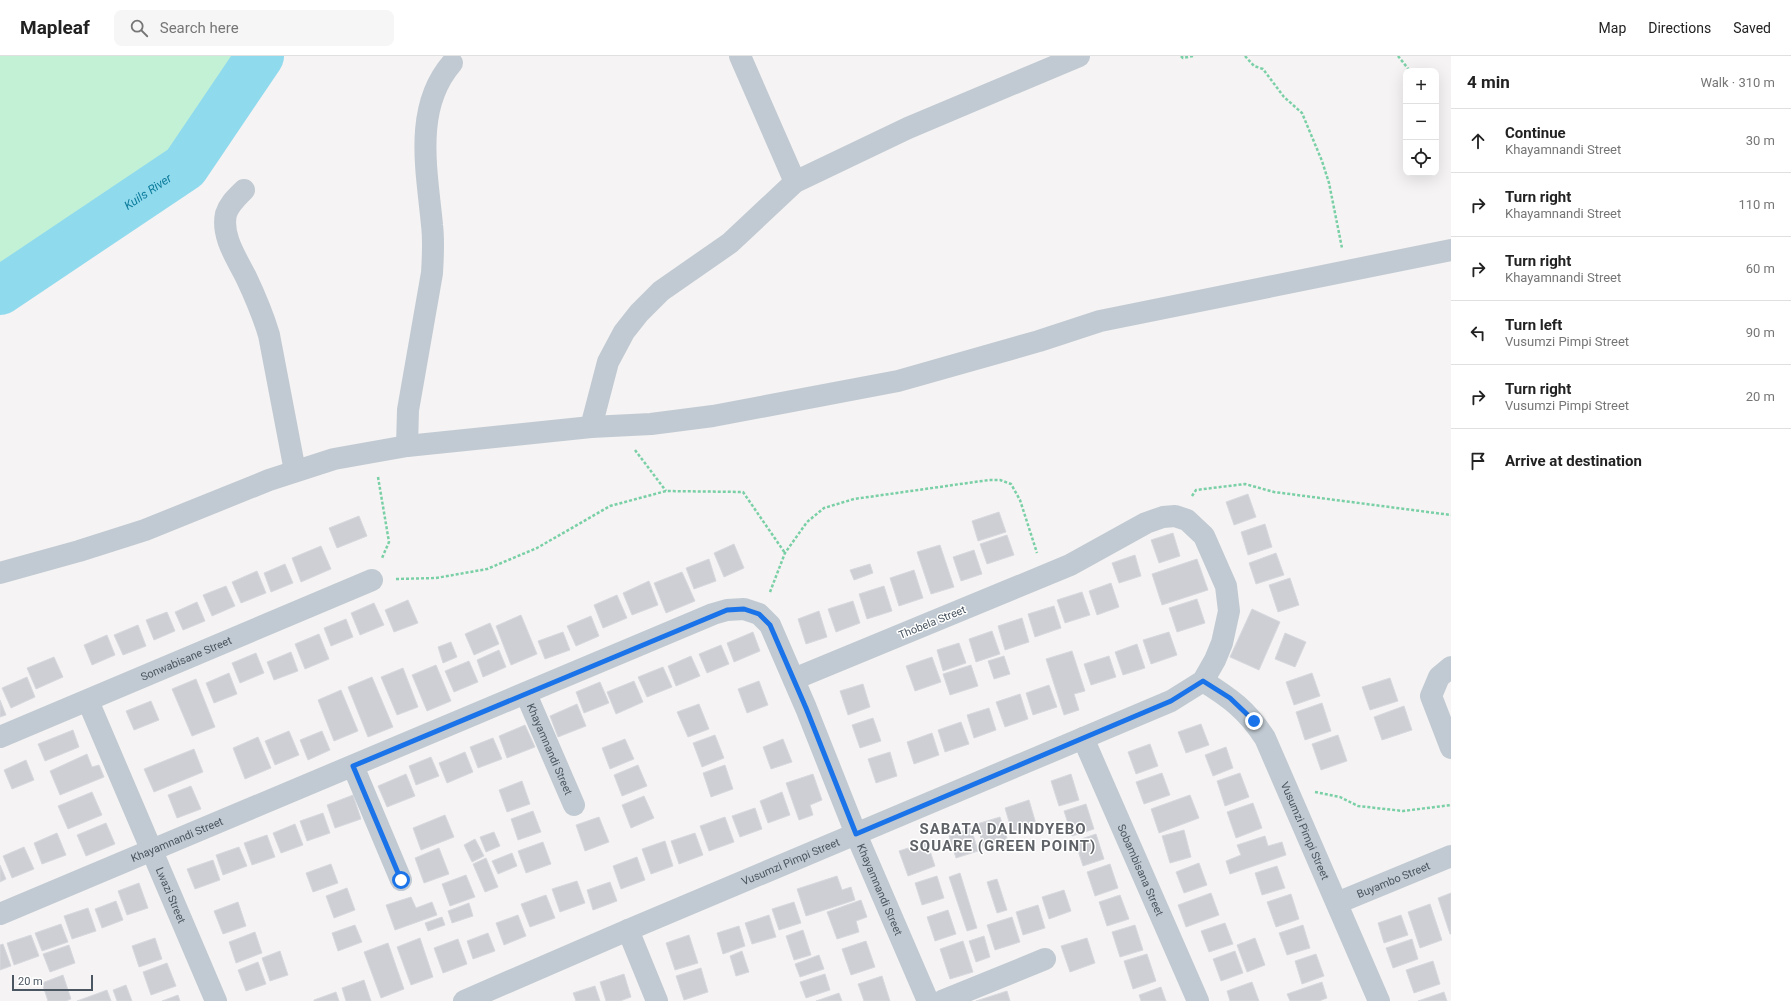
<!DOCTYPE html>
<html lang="en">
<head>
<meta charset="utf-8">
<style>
  :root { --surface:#fff; --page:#f6f6f6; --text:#222; --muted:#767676; --line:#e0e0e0 }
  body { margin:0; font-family:Roboto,sans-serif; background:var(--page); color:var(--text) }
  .controls { position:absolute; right:12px; top:12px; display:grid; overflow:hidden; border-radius:8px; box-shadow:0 4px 16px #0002 }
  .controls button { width:36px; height:36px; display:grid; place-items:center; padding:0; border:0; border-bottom:1px solid var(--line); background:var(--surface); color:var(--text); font:20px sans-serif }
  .scale { position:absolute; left:12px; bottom:10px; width:81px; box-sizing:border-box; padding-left:4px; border:2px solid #4a5661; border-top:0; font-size:11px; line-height:14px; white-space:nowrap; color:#4a5661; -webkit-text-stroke:3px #fff; paint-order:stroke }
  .stop { position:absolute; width:12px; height:12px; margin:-9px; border:3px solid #1a73e8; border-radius:50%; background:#fff }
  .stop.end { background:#1a73e8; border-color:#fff; box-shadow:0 1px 4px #0008 }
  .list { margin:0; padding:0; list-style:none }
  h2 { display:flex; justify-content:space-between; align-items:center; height:52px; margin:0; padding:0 16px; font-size:17px }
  h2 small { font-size:13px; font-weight:400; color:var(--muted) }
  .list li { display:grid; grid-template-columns:26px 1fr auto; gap:12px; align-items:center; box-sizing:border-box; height:64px; padding:0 16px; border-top:1px solid var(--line) }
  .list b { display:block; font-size:15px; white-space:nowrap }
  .list p { margin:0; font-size:13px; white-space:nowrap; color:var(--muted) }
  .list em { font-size:13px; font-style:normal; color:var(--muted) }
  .icon { flex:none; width:22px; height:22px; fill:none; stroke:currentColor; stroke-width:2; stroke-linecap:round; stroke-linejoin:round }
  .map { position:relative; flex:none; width:1451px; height:945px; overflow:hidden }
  header { display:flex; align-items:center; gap:24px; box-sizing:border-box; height:56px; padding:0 20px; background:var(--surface); border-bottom:1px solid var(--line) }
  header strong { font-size:19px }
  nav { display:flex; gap:22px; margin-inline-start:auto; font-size:14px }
  .search { width:280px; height:36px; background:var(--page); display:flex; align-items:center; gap:10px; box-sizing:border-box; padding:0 14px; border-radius:8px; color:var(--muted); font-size:15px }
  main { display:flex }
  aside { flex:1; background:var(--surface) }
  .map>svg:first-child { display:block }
  .green { fill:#c3f1d5 }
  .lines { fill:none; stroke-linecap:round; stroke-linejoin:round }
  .river { stroke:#90daee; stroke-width:48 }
  .building { fill:#cdcfd5; stroke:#d7d9de }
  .path { stroke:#7ad0a6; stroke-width:2.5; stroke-dasharray:3 2; stroke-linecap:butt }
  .street { stroke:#c1cad2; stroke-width:22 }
  .route { stroke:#1a73e8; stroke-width:5 }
  .labels { text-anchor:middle; stroke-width:3; stroke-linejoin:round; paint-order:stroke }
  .street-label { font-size:11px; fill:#4a5661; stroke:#fff }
  .water-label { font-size:12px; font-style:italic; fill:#0c7c9b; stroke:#fff }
  .district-label { font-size:15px; font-weight:bold; letter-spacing:1px; fill:#5f6368; stroke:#fff }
</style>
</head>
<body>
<header>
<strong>Mapleaf</strong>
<div class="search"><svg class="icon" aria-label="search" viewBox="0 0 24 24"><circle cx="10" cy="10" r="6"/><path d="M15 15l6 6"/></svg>Search here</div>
<nav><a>Map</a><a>Directions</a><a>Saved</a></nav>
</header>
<main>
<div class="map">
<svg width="1451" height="945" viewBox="0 0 1451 945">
  <rect width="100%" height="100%" fill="#f5f3f3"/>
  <path class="green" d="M0,0H275L195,123L125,168L76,193L11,251L0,257Z"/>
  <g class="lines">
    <path class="river" id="s1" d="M0,235L185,111L260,0"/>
  </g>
  <path class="building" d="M1248,438L1256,461L1234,469L1226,446Z
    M999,456L1006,476L978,485L972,465Z
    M359,460L367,480L337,492L329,472Z
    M1265,468L1272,491L1248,499L1241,476Z
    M1173,477L1180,500L1159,507L1151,484Z
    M1007,479L1014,499L987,508L980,488Z
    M734,488L744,512L724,521L714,497Z
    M940,489L954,531L931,538L917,496Z
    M321,490L331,513L301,526L292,502Z
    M974,494L982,518L961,525L953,501Z
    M1276,497L1284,519L1256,528L1249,507Z
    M1135,499L1141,520L1119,527L1112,507Z
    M709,503L716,525L694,533L686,512Z
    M1197,503L1208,534L1162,549L1152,518Z
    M285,508L293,527L271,536L264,517Z
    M870,508L873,517L854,524L850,514Z
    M914,514L923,542L899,550L890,522Z
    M257,515L266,537L241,547L232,526Z
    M682,516L695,545L666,557L654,527Z
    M1290,522L1299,549L1278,556L1269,529Z
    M649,525L658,549L632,559L623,537Z
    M1111,527L1119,551L1097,559L1089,535Z
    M226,530L235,550L212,560L203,539Z
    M884,530L892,555L867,563L859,538Z
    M1082,536L1090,559L1065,567L1057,544Z
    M617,539L627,562L603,572L594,549Z
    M1197,543L1205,567L1177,576L1169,552Z
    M408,544L418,567L394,576L385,554Z
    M853,545L860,567L836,576L828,553Z
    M197,546L205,565L183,574L175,556Z
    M374,547L384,569L360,579L351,557Z
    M1054,550L1061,572L1035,581L1028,558Z
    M1252,553L1280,566L1259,614L1230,601Z
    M819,555L827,581L806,588L798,563Z
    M167,556L175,575L154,584L146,564Z
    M521,559L537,598L511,609L496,570Z
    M591,560L599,580L576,590L567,570Z
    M1022,562L1029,586L1005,594L998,570Z
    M346,563L353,581L331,590L324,572Z
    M490,567L499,588L474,599L465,578Z
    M138,569L146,590L123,599L114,579Z
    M992,575L1000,598L976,606L969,583Z
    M563,576L570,594L545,603L538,585Z
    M753,576L760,595L734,606L727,587Z
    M1169,576L1177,599L1151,608L1143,584Z
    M1285,577L1306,586L1295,611L1275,603Z
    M319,578L329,603L305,613L295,588Z
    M107,579L115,599L92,609L84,589Z
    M451,586L457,601L443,607L438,591Z
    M959,587L966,607L943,615L937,594Z
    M1137,588L1145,612L1123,619L1115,596Z
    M721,589L729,608L707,617L699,598Z
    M499,594L506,611L483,621L477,604Z
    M1072,595L1085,635L1074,638L1079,654L1064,659L1046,603Z
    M291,596L298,615L274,624L267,606Z
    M256,597L264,617L240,627L232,607Z
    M691,600L700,620L676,630L668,610Z
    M1004,600L1010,618L994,623L988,605Z
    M1109,600L1116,621L1091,629L1084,608Z
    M54,601L63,621L36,633L27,612Z
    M932,601L941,626L915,635L906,610Z
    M469,605L478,626L454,636L445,615Z
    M436,609L451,645L427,655L412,619Z
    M971,609L978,630L950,639L943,618Z
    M663,611L672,631L647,641L638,621Z
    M403,612L418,651L397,659L381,621Z
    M229,617L237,638L214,647L206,627Z
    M1312,617L1320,640L1294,649L1286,626Z
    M27,621L35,641L11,652L2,632Z
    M372,621L393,671L368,681L348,631Z
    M1390,622L1398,645L1370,654L1362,631Z
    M196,623L215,671L192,680L172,633Z
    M634,625L643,646L616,658L607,636Z
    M759,625L768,649L747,657L738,633Z
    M600,626L609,647L584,657L576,636Z
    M863,628L870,651L848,659L840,635Z
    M1049,629L1057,651L1033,659L1026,637Z
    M341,634L358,675L334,685L318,644Z
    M1020,638L1028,663L1005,671L996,646Z
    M0,644L6,659L0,661Z
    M151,645L159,664L134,674L126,655Z
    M1322,647L1331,675L1305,684L1296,656Z
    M577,648L586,670L558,681L550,660Z
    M699,648L709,673L688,681L677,656Z
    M1404,650L1412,674L1382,684L1374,661Z
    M989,652L996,674L974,682L967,659Z
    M873,662L881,685L860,692L852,669Z
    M961,666L969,688L945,696L938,674Z
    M1201,668L1209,689L1186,697L1178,676Z
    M525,669L535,691L507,702L499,680Z
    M73,674L79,691L45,705L38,688Z
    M289,675L299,699L275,709L265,685Z
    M322,675L330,694L308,704L300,684Z
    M932,677L939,699L914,708L907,686Z
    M715,679L724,702L702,711L693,687Z
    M1338,679L1347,705L1321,714L1312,688Z
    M258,681L271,712L245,723L233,692Z
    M493,682L502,703L478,712L470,691Z
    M625,683L634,703L610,713L602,692Z
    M783,683L792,706L771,713L763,691Z
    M1150,688L1158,710L1136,718L1128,696Z
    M1226,691L1233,712L1213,720L1205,699Z
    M194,693L203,716L154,736L144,713Z
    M465,696L473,716L447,727L439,707Z
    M890,696L897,720L876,727L868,703Z
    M87,698L92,711L99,709L104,721L60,739L50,715Z
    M431,701L439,720L416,729L409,710Z
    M26,704L34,724L12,733L4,714Z
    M638,709L647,730L622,740L614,719Z
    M725,709L733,733L711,741L703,717Z
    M1162,717L1170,739L1144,748L1136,726Z
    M1240,717L1249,741L1225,750L1217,725Z
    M406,718L415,740L387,751L378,730Z
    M813,718L822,744L810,749L813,759L799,764L786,727Z
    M1071,718L1079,744L1059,750L1051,725Z
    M522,725L530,748L507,756L499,734Z
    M191,730L201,753L177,762L168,739Z
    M92,736L102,759L68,773L58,750Z
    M782,736L790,759L768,767L760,745Z
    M353,739L361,763L335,772L327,749Z
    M1190,739L1199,762L1159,777L1151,753Z
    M644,740L654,762L631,772L622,749Z
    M1029,744L1036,768L1012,776L1005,752Z
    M1253,747L1262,772L1236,782L1227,756Z
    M1086,748L1094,773L1072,780L1064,755Z
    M755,752L762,773L740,781L732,760Z
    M533,755L541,776L518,784L511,763Z
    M323,757L330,777L307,785L300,765Z
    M445,759L454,781L421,794L413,772Z
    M599,761L609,786L585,795L576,769Z
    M725,761L734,786L709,795L700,770Z
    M1000,761L1008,785L984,793L977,768Z
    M106,767L115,788L86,800L77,779Z
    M295,768L303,789L281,797L273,777Z
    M971,772L978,795L956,802L949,780Z
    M1184,774L1191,801L1170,807L1162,780Z
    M494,776L500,790L486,796L480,781Z
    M57,777L66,799L42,808L34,787Z
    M695,777L703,799L679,808L671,785Z
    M1096,778L1104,803L1083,810L1075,785Z
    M267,779L275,801L252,809L244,787Z
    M1265,780L1268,790L1282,786L1286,799L1230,818L1226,805L1241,799L1237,789Z
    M475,783L484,800L472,806L464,789Z
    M665,785L673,810L651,818L642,793Z
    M543,786L551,808L526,817L518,795Z
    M927,786L935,810L908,820L899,795Z
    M24,791L34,813L12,822L3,800Z
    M239,791L247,810L223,819L216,799Z
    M439,792L449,818L424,827L415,802Z
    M512,797L517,810L498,818L492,805Z
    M637,801L645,824L621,833L613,810Z
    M486,802L498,831L485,836L473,808Z
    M213,804L220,824L195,833L187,813Z
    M1199,807L1207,829L1184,837L1176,816Z
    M331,808L338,827L313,836L306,817Z
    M1110,808L1118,832L1095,840L1087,816Z
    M0,809L6,823L0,826Z
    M1277,810L1285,832L1262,839L1255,817Z
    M960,817L977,872L967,875L949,821Z
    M466,819L475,841L450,850L442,828Z
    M837,820L842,834L851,831L855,844L806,860L797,833Z
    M937,820L944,842L922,849L915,827Z
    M997,823L1007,854L997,857L987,826Z
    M577,825L585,847L560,856L552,833Z
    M610,826L617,845L593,854L587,834Z
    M139,827L148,852L127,859L118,835Z
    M347,832L355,854L334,862L326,840Z
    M1064,834L1071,855L1049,863L1042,841Z
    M1211,837L1219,859L1186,871L1178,849Z
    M1451,837V878H1450L1438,842Z
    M1291,838L1299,863L1276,871L1267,846Z
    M546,839L555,862L530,871L521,848Z
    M1120,839L1129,863L1107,870L1099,846Z
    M411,841L416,852L432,846L437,859L395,874L386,849Z
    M861,844L867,861L856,865L859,876L837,883L827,856Z
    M116,845L123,864L102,872L95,853Z
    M238,846L246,870L223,878L214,855Z
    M794,846L801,867L779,874L772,853Z
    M469,847L473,860L452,867L448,855Z
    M1430,848L1442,884L1420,892L1408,856Z
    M1038,849L1045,872L1023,879L1016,856Z
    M88,852L96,875L72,883L64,860Z
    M948,854L956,878L935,885L927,861Z
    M518,859L526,880L504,889L496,867Z
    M769,859L776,881L752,888L745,867Z
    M1401,859L1408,879L1384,887L1378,867Z
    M442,861L445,869L428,875L425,867Z
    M1012,861L1020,886L995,894L987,869Z
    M1225,867L1233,888L1209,896L1201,875Z
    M61,868L68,886L42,895L35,877Z
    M355,869L362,886L338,895L332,877Z
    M1135,869L1143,894L1120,901L1112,876Z
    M1303,869L1310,892L1287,899L1279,877Z
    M739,870L745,890L723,898L717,877Z
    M803,874L811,899L794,904L786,880Z
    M255,876L262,897L236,907L229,886Z
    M488,877L495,895L473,903L467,885Z
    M31,879L39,900L14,909L7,887Z
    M689,879L698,907L675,914L666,887Z
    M984,880L990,901L976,906L969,885Z
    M155,882L162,903L139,911L132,890Z
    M420,882L433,921L411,929L397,891Z
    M1087,882L1095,907L1070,916L1061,890Z
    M1255,882L1265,909L1247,916L1237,889Z
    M458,883L467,908L443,917L434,892Z
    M1412,883L1418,903L1393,912L1386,892Z
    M866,885L875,911L851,919L842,893Z
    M963,885L973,916L950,923L940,893Z
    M388,887L404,933L381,942L364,896Z
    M3,888L11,910L0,914V889Z
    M69,889L75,907L50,916L43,898Z
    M280,895L288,919L270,925L262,902Z
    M742,895L749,916L736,920L730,900Z
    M1235,895L1243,917L1221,925L1213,903Z
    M1147,898L1156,925L1133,933L1124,905Z
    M1316,898L1324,920L1302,928L1295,905Z
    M819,899L824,913L800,921L795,908Z
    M1433,905L1440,928L1414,937L1406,914Z
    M258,906L266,928L246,935L238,914Z
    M167,907L176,930L151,939L143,916Z
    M701,912L708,936L684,944L676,920Z
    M624,918L631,941L620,945H606L600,926Z
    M825,918L830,934L806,942L800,926Z
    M63,919L71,943L66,945H48L42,927Z
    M882,920L890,945H864L858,928Z
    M364,924L371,945H346L342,932Z
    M1252,926L1259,945H1230L1227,935Z
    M1322,926L1327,942L1319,945H1290L1287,938Z
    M126,929L132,945H117L113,934Z
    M595,930L600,945H576L573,937Z
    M1161,931L1166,945H1141L1139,939Z
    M107,934L111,945H77Z
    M1007,935L1010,945H976Z
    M336,936L339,945H314V944Z
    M1444,936L1447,945H1418Z
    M839,937L842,945H816Z
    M178,939L180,945H162Z"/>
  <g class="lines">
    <path class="path" d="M1181,0L1183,2L1193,0
      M1245,0L1254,10L1263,13L1284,41L1302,57L1322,105L1329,127L1342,192
      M1398,0L1410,15
      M635,394L666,435
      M378,421L389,486L382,502
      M1192,440L1196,434L1245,428L1274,436L1451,459
      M396,523L436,522L487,513L537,492L610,450L666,435L743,436L785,497
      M770,536L785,497L807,466L824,452L854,443L989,424H1000L1011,428L1020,444L1037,497
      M1315,736L1340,741L1358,750L1403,755L1451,749"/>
    <g class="street">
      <path d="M740,0L795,126"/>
      <path d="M244,134C236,142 229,148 226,158C221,180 237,203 246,221C255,240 263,259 269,279L295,415"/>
      <path d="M591,371L608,306L624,276L639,257L661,235L730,187L795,126L908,72L1079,0"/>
      <path d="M407,390L408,354L432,217C433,201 434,185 432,169C427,115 413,52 452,7"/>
      <path d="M0,517L79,495L145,474L269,424L334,403L407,390L591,371L651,368L713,360L898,325L1039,285L1100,265L1451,194"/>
      <path d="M1451,611L1439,621L1431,640L1451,692"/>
      <path id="s2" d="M1203,625C1230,642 1247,654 1265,682L1379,945"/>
      <path id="s3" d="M526,638L574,749"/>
      <path id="s4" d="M88,645L216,945"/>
      <path id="s5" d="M0,681L372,524"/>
      <path id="s6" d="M1083,682L1198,945"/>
      <path d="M353,710L401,824"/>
      <path id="s7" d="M1337,847L1451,800"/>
      <path id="s8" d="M0,858L713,558L727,554L744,553L759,558L770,569L806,652L856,778L928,945"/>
      <path d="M628,874L657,945"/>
      <path id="s9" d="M464,945L628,874L1171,645L1203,625L1215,604L1222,587L1229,555L1226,530L1204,480L1187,464L1175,460L1163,461L1146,467L1070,509L794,623"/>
      <path d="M942,945L1045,903"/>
    </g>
  </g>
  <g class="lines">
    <path class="route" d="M401,824L353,710L727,554L744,553L759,558L770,569L806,652L856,778L1171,645L1203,625L1230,642L1254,665"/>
  </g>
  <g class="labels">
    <g class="street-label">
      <text transform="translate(932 566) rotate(-22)" y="4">Thobela Street</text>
      <text dy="4" stroke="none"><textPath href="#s5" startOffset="202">Sonwabisane Street</textPath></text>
      <text dy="4" stroke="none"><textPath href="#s3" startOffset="60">Khayamnandi Street</textPath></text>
      <text dy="4" stroke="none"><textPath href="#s2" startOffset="186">Vusumzi Pimpi Street</textPath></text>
      <text dy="4" stroke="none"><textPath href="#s8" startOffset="192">Khayamnandi Street</textPath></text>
      <text dy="4" stroke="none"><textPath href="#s9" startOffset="355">Vusumzi Pimpi Street</textPath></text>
      <text dy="4" stroke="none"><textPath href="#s6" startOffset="144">Sobambisana Street</textPath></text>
      <text dy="4" stroke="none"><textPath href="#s7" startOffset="61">Buyambo Street</textPath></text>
      <text dy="4" stroke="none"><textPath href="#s8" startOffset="1123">Khayamnandi Street</textPath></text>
      <text dy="4" stroke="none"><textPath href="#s4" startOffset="211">Lwazi Street</textPath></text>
    </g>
    <g class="water-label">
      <text dy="4" stroke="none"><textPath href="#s1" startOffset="178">Kuils River</textPath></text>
    </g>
    <g class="district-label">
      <text x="1003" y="778">SABATA DALINDYEBO<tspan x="1003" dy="17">SQUARE (GREEN POINT)</tspan></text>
    </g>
  </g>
</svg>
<div class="controls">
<button>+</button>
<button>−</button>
<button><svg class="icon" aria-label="locate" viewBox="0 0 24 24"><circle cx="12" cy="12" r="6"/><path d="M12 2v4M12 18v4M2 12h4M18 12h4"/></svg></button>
</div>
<div class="scale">20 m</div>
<div class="stop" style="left:401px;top:824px"></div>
<div class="stop end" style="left:1254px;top:665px"></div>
</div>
<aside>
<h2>4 min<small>Walk · 310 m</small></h2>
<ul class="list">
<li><svg class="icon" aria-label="ahead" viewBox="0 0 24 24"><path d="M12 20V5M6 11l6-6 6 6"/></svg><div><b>Continue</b><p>Khayamnandi Street</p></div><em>30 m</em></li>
<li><svg class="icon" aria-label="right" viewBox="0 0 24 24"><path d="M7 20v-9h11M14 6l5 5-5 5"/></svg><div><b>Turn right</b><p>Khayamnandi Street</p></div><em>110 m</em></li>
<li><svg class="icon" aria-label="right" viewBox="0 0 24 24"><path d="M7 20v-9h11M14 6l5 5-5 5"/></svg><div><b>Turn right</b><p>Khayamnandi Street</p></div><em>60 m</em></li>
<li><svg class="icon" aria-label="left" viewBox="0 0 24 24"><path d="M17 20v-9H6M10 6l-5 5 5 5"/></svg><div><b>Turn left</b><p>Vusumzi Pimpi Street</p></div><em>90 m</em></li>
<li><svg class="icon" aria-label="right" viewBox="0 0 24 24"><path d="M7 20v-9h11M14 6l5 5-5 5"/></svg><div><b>Turn right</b><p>Vusumzi Pimpi Street</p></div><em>20 m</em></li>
<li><svg class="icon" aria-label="arrive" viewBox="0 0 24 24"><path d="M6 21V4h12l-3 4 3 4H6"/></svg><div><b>Arrive at destination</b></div></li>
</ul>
</aside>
</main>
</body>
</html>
